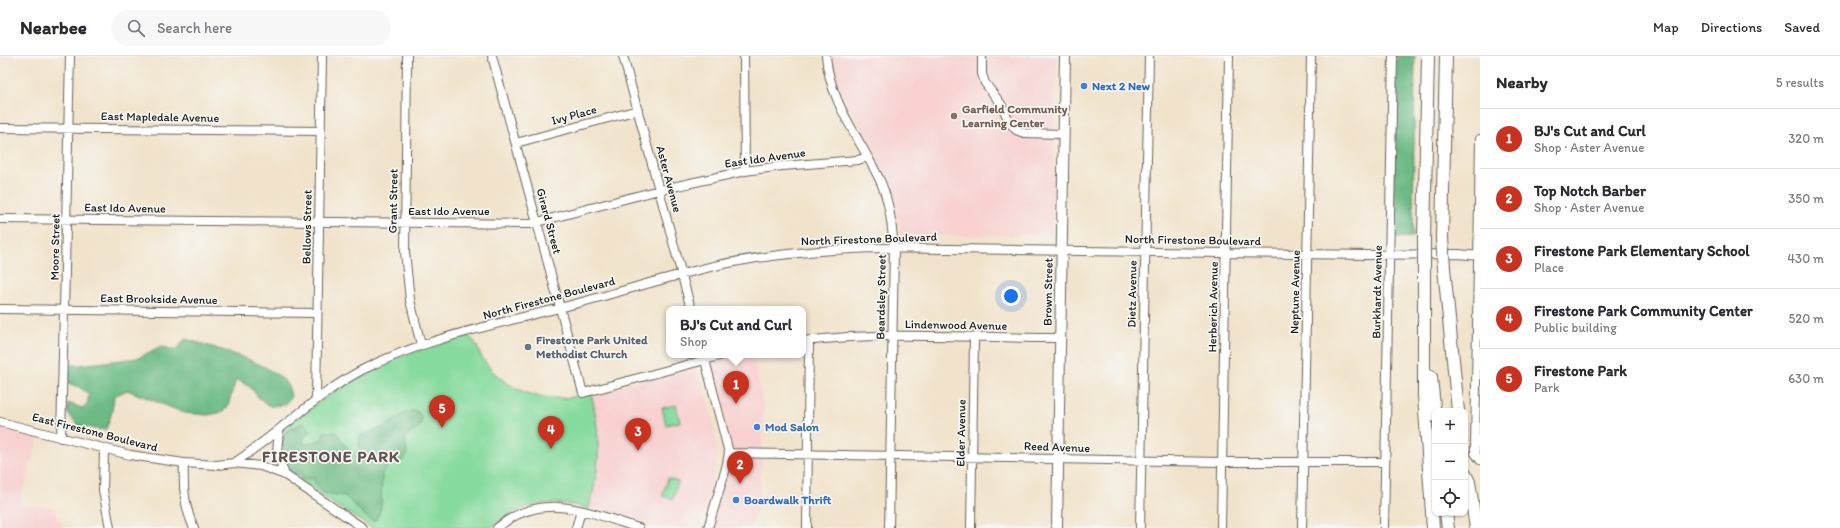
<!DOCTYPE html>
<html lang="en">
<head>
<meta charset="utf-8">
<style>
  :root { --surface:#fff; --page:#f7f7f7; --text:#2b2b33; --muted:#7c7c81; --line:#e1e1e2; --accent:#c8321e }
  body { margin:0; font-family:Itim,sans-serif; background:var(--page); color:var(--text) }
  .controls { position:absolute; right:12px; bottom:12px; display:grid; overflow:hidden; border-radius:8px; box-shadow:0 1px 3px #0004 }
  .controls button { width:36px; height:36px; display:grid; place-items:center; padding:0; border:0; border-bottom:1px solid var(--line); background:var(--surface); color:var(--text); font:20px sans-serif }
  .you { position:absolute; left:1011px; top:240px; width:14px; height:14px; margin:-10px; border:3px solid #fff; border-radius:50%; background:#1a73e8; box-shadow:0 0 0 6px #1a73e833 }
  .badge { display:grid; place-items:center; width:26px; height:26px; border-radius:50%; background:var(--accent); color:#fff; font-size:13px; font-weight:700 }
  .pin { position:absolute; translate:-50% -33px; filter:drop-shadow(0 1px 2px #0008) }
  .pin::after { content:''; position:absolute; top:21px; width:14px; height:12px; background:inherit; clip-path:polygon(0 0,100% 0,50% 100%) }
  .popup { position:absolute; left:666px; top:250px; width:140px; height:52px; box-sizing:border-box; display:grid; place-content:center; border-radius:8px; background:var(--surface); filter:drop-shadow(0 1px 3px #0005); font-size:13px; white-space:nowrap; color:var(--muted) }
  .popup b { font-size:15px; color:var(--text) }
  .popup::after { content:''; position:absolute; left:50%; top:100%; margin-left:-8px; border:8px solid transparent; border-top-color:var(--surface) }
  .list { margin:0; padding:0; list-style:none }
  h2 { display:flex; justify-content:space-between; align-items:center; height:52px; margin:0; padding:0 16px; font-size:17px }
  h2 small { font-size:13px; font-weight:400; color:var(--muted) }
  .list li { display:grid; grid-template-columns:26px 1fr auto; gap:12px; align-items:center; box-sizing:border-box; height:60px; padding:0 16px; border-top:1px solid var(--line) }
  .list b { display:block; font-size:15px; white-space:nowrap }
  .list p { margin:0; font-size:13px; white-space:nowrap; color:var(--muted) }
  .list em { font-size:13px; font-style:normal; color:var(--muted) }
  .icon { flex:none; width:22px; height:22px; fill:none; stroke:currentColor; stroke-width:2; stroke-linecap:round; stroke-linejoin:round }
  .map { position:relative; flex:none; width:1480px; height:472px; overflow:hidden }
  header { display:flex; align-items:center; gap:24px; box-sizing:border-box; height:56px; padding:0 20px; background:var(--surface); border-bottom:1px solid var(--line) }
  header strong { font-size:19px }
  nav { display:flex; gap:22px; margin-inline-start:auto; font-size:14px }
  .search { width:280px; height:36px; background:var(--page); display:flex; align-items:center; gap:10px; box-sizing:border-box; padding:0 14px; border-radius:22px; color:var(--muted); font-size:15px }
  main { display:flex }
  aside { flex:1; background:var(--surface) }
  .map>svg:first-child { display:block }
  .built { fill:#f7d0cf }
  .green { fill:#86da9d; stroke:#517b5c }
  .forest { fill:#6cba84; stroke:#446b50 }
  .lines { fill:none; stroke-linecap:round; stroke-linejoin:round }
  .minor-casing { stroke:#676259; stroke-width:10 }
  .major-casing { stroke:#676259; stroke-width:12 }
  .highway-casing { stroke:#676259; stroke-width:14 }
  .minor { stroke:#fff; stroke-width:8 }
  .major { stroke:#fff; stroke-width:10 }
  .highway { stroke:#fff; stroke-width:12 }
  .highway-bridge-casing { stroke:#676259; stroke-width:14; stroke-linecap:butt }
  .highway-bridge { stroke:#fff; stroke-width:12 }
  .shop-dot { fill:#3f7fe0; stroke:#f6f6f2; stroke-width:1.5 }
  .education-dot { fill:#8d6e63; stroke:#f6f6f2; stroke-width:1.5 }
  .worship-dot { fill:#6b7280; stroke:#f6f6f2; stroke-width:1.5 }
  .labels { text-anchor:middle; stroke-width:3.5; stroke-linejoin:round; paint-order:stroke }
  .shop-label { font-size:12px; font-weight:bold; fill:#366cbe; stroke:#f6f6f2; text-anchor:start }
  .education-label { font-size:12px; font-weight:bold; fill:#785e54; stroke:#f6f6f2; text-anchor:start }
  .street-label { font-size:12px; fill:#1c1c1c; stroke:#f6f6f2 }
  .worship-label { font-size:12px; font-weight:bold; fill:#5b616d; stroke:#f6f6f2; text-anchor:start }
  .district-label { font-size:16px; font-weight:bold; letter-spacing:1px; fill:#645250; stroke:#f6f6f2 }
</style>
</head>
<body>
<header>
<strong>Nearbee</strong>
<div class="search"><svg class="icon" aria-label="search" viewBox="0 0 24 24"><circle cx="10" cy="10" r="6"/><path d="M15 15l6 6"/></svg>Search here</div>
<nav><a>Map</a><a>Directions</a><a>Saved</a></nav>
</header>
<main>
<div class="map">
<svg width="1480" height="472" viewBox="0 0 1480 472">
  <rect width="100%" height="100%" fill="#f6f6f2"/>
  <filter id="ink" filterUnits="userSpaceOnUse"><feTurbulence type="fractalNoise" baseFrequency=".025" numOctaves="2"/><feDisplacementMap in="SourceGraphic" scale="8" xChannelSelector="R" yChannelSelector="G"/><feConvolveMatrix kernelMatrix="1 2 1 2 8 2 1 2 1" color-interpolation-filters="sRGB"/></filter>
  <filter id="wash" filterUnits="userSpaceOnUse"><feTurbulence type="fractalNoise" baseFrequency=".012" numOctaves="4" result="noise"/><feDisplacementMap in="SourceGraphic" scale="16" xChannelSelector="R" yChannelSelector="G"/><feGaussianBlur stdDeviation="0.9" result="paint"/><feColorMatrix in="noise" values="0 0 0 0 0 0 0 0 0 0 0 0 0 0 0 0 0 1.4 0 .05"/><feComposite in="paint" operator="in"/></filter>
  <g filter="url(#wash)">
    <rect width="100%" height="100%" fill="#f1e3cb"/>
    <path class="built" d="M832,0H1056L1052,179L900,180L896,154L873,98L834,22Z
      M723,299H754L763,351L760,443L751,472H708L729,397L705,303Z
      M698,311L713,365L717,391V406L711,431L699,472H665L589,450L597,414L598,386L596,362L590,339Z
      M0,370L39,381L19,448L54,452L64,472H0Z"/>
    <path class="green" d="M467,280C476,283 478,294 482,302C506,338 550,350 591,337C598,366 601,397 595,426C594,435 590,444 589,453C552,442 521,446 491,472H372L329,445L289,414C283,403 278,389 284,376C290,365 306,355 316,348C332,337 349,324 367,315C398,299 433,289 467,280Z
      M676,349L680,366L666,369L662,352Z
      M668,422L678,426L673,443L662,440Z"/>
    <path class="forest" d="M1397,0H1415L1413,181L1392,182Z
      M185,283C210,290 272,307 287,328C289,331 290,336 291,340L285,349L270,350L259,342L250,331L236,323L228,350L223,356L208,359L185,357L127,334L114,340L112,356L106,374L79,370L68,358V347L82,352L87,348L89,338L79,331L68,327V308L80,309L138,302L161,290L171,293H177Z
      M411,355L418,356L421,362L420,370L405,382C406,392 410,399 401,406L393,404L382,417L381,452L376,464L373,465L365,460L345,440L323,437L312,422L301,424C286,412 276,395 286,376L304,366L311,375L304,382L302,387L306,388L322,383L324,376H336L351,397H355L359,393L360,380L386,370L405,357Z"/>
  </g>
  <g filter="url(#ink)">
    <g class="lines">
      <g class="minor-casing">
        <path id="minor" d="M407,0L405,196L410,244L421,289
          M492,0L583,337L723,299
          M623,0L691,253
          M744,0L745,115
          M826,0C830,49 863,86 882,129C890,149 892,171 894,192L889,472
          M982,0V18L985,27L1001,48L1010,67L1016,74L1024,77L1064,78
          M0,72L321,75
          M1480,83L1475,392V397L1480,404
          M516,87L638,54
          M0,163L530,168L659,134L745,115L782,110L858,104L867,101
          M0,253L317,257
          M803,285C888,275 975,282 1060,282
          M704,300L729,397L726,412L708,472
          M316,343L322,0
          M0,366L130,399L184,407L217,409L234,407L261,410L285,419L363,472
          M279,374L277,396L285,419
          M61,382L70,0
          M104,393L103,434L110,472
          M729,397L1222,406H1385
          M184,407C183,430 184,451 194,472
          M234,407C278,378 315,339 362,314C423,283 493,269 559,252C612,239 665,221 719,209C770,198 821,194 873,192L1368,199L1458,198L1480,200
          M497,472C543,433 590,457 639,472
          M576,472L581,455
          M807,472L809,284
          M971,472L974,282
          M1140,472L1149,0
          M1221,472L1229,0
          M1302,472L1311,0
          M1384,472L1393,0"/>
      </g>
      <g class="major-casing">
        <path id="major" d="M1057,472L1065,0"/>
      </g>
      <g class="highway-casing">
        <path id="highway" d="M1424,182L1428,0
          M1442,182L1446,0
          M1444,212L1458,355
          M1424,213V339L1433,472
          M1431,321L1435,360
          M1465,418L1469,426L1476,472
          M1446,457L1448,472"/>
      </g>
      <use href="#minor" class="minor"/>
      <use href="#major" class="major"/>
      <use href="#highway" class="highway"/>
      <g class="highway-bridge-casing">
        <path id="highway-bridge" d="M1424,182V213
          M1442,182L1444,212"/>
      </g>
      <use href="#highway-bridge" class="highway-bridge"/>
    </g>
  </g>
  <g class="shop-dot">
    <circle cx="1084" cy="30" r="4"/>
    <circle cx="757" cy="371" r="4"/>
    <circle cx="736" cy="444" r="4"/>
  </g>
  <circle class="education-dot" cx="954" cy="60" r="4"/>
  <circle class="worship-dot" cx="528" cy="291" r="4"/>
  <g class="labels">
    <g class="shop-label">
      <text x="1092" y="34">Next 2 New</text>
      <text x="765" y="375">Mod Salon</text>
      <text x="744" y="448">Boardwalk Thrift</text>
    </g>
    <g class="education-label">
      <text x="962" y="57">Garfield Community<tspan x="962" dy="14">Learning Center</tspan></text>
    </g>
    <g class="street-label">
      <text transform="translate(574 59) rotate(-15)" y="4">Ivy Place</text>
      <text transform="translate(160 61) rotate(1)" y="4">East Mapledale Avenue</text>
      <text transform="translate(765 102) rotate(-8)" y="4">East Ido Avenue</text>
      <text transform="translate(669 123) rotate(75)" y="4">Aster Avenue</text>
      <text transform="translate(393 145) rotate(-89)" y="4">Grant Street</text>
      <text transform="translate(125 152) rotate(1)" y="4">East Ido Avenue</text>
      <text x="449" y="159">East Ido Avenue</text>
      <text transform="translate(549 165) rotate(75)" y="4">Girard Street</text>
      <text transform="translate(307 171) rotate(-89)" y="4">Bellows Street</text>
      <text transform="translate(869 183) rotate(-2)" y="4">North Firestone Boulevard</text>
      <text transform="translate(1193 184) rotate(1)" y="4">North Firestone Boulevard</text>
      <text transform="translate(55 191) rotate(-89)" y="4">Moore Street</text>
      <text transform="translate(1048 236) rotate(-89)" y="4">Brown Street</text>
      <text transform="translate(1295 236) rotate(-89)" y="4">Neptune Avenue</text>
      <text transform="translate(1377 236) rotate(-89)" y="4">Burkhardt Avenue</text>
      <text transform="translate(1132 238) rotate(-89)" y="4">Dietz Avenue</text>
      <text transform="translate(881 241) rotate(-89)" y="4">Beardsley Street</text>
      <text transform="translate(549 242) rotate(-15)" y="4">North Firestone Boulevard</text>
      <text transform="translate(159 243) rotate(1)" y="4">East Brookside Avenue</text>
      <text transform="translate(1213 251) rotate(-89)" y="4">Herberich Avenue</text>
      <text transform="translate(956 269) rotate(1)" y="4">Lindenwood Avenue</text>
      <text transform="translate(95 376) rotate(14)" y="4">East Firestone Boulevard</text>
      <text transform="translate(961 377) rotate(-89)" y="4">Elder Avenue</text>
      <text transform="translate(1057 391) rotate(2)" y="4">Reed Avenue</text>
    </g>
    <g class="worship-label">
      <text x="536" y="288">Firestone Park United<tspan x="536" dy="14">Methodist Church</tspan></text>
    </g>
    <g class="district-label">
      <text x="331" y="406">FIRESTONE PARK</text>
    </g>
  </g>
</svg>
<div class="controls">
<button>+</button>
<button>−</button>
<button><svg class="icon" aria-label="locate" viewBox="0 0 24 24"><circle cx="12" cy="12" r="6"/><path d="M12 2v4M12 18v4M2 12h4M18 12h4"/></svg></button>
</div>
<div class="you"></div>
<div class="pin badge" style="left:736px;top:348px">1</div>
<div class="popup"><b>BJ's Cut and Curl</b>Shop</div>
<div class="pin badge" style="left:740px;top:428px">2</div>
<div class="pin badge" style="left:638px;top:395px">3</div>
<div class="pin badge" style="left:551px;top:393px">4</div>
<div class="pin badge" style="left:442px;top:372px">5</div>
</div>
<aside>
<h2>Nearby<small>5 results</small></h2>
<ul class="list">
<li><span class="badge">1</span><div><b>BJ's Cut and Curl</b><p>Shop · Aster Avenue</p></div><em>320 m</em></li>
<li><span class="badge">2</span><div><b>Top Notch Barber</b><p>Shop · Aster Avenue</p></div><em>350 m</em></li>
<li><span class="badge">3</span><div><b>Firestone Park Elementary School</b><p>Place</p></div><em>430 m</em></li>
<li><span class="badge">4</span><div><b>Firestone Park Community Center</b><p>Public building</p></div><em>520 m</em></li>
<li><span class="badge">5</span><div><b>Firestone Park</b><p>Park</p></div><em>630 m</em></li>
</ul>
</aside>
</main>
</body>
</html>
